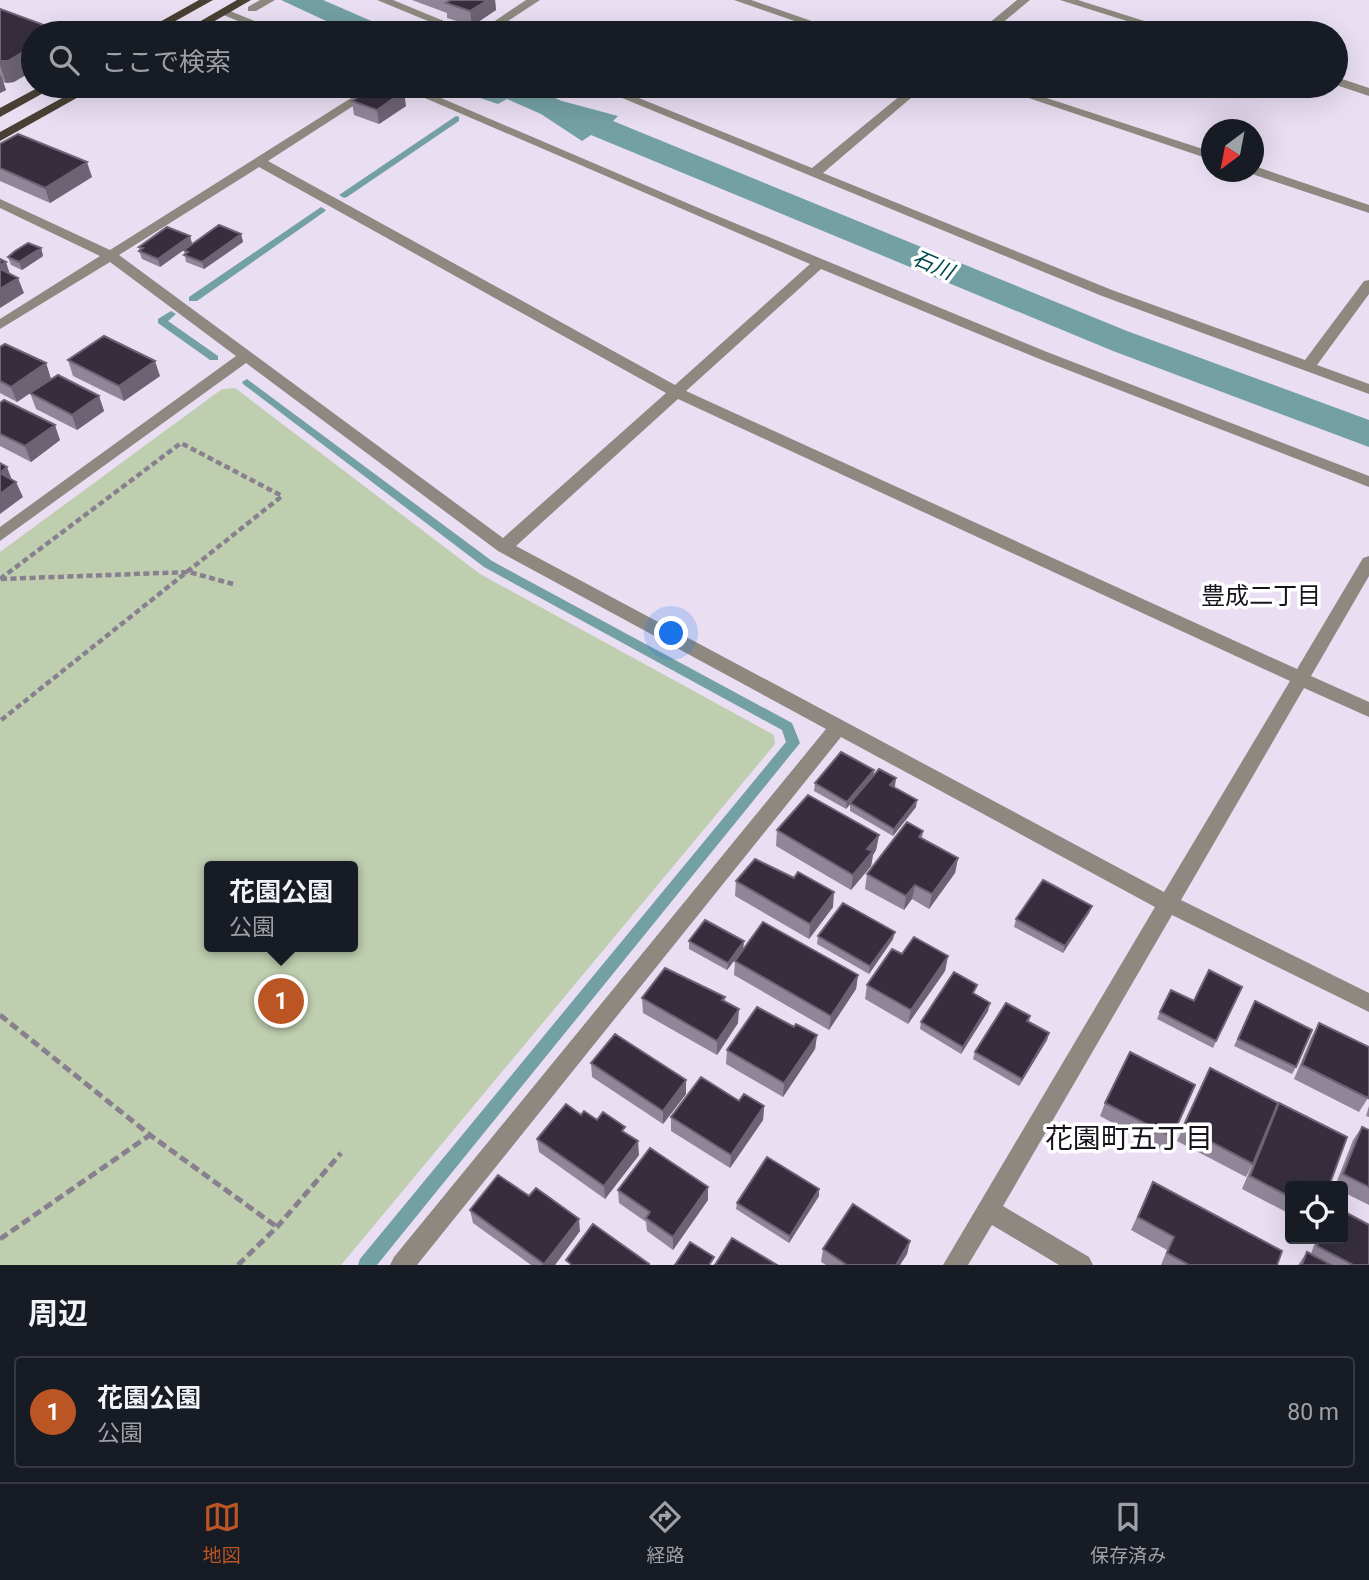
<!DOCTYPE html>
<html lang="ja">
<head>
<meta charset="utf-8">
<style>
  :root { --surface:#171b24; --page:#20242c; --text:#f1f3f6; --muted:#9ea1a6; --line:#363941; --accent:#bb5624 }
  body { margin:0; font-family:Roboto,"Noto Sans JP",sans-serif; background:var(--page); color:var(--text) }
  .controls { position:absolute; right:21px; bottom:21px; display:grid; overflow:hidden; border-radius:7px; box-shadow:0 7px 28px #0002 }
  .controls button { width:63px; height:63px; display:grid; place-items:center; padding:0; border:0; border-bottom:2px solid var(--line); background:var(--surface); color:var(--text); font:35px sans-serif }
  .compass { position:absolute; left:1201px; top:119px; width:63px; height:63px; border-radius:50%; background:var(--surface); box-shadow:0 7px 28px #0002; rotate:212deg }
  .you { position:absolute; left:672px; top:634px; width:24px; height:24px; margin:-18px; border:5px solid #fff; border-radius:50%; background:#1a73e8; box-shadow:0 0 0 10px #1a73e833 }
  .badge { display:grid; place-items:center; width:46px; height:46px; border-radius:50%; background:var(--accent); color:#fff; font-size:23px; font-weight:700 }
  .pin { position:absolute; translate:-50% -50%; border:4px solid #fff; box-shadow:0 2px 7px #0006 }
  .popup { position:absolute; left:204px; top:861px; width:154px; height:91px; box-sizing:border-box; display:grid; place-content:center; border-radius:7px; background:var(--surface); filter:drop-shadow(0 2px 5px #0005); font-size:23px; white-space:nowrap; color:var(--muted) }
  .popup b { font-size:26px; color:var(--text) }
  .popup::after { content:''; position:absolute; left:50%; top:100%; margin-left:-14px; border:14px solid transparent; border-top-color:var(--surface) }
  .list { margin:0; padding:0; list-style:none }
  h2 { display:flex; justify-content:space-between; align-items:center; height:91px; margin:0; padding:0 28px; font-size:30px }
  h2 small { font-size:23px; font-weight:400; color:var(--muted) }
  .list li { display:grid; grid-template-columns:46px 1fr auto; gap:21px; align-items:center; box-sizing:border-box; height:112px; margin:0 14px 14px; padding:0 14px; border:2px solid var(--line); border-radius:7px }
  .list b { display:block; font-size:26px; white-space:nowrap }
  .list p { margin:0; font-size:23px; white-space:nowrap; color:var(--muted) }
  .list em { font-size:23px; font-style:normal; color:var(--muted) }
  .icon { flex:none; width:38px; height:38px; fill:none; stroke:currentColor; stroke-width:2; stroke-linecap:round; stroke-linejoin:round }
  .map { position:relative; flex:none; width:1369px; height:1265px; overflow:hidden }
  .search { position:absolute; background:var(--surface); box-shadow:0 7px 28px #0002; left:21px; right:21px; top:21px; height:77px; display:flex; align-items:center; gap:18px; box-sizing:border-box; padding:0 24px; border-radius:38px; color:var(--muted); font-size:26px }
  .sheet { height:217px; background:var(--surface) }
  nav { display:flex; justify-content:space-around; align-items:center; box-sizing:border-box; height:98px; border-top:2px solid var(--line); background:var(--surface); font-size:19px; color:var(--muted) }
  nav a { display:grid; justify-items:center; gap:4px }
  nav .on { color:var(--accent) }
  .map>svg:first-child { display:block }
  .green { fill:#beceaf; fill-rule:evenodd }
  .water { fill:#73a0a5 }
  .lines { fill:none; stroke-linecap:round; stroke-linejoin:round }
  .stream { fill:#73a0a5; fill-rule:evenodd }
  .path-far1 { stroke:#88808e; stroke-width:4.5; stroke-dasharray:6 3.5; stroke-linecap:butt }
  .path { stroke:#88808e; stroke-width:5; stroke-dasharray:9 4.5; stroke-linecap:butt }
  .minor { fill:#8d8980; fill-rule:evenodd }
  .major { fill:#484033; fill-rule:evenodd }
  .wall { fill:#908698 }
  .shaded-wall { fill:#6c6373 }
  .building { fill:#362e3d; stroke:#6c6373; stroke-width:2 }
  .labels { text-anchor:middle; stroke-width:7; stroke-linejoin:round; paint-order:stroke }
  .far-water-label { font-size:21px; font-style:italic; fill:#00494e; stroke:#fff }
  .neighbourhood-label { font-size:24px; fill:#17131a; stroke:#fff }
  .near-neighbourhood-label { font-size:28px; fill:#17131a; stroke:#fff }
</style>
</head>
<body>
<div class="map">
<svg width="1369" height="1265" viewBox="0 0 1369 1265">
  <rect width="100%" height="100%" fill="#e9def2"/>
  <path class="green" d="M235,388L480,574L774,735L775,744L341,1265H0V552L222,389ZM209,866H353V947H209Z"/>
  <path class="water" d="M281,0H323L399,33H352Z
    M477,86H526L562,101L618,116L613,121L1127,331L1369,420V447L1113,351L591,135L582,141L541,114L507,99L498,104L477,97L487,90Z"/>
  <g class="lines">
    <path class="stream" d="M456,116L459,117V121L347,197L344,198L339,195Z
      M321,207L326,210L324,212L197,301H189V297Z
      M171,311L176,314L168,321L218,356V360H210L158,323V319Z
      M247,379L492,561L792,723L800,743L377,1265H358L360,1259L786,742L782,730L484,567L243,384L242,382Z"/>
    <path class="path-far1" d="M0,579L181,443L282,496L0,721
      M1,579L189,572L233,584"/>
    <path class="path" d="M0,1015L150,1135L277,1227
      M0,1239L150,1135
      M238,1265L277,1227L341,1153"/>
    <path class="minor" d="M260,0H275L256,11H248V7Z
      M377,0H393L473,33H457Z
      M526,0H540L490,33H477Z
      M734,0H751L846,33H829Z
      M1017,0H1030L990,33H977Z
      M1060,0H1078L1182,33H1165Z
      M225,9L280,31L282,33H267L221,14L219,12Z
      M1336,77L1369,88V96L1336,85Z
      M370,86H384L268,161L675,385L810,264L397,86H413L708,212L1047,352L1369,476V487L1037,358L821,269L686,391L1297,669L1363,558L1369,556V576L1311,676L1369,702V717L1304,688L1181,900L1369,993V1012L1172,915L1003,1206L1089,1257L1093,1265H1059L992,1225L968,1265H943L1155,907L841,737L417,1265H390L394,1257L826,729L498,551L246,363L0,541V527L236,356L110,262L0,329V319L100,256L0,208V199L110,250ZM259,167L666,393L503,538L119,255ZM678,399L1290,681L1164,892L516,546Z
      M593,86H609L812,168L912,86H925L823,173L1112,290L1305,360L1364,281L1369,280V294L1317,365L1369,384V394L1102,296Z
      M993,86H1010L1212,152V160Z
      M1254,166L1369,205V213L1249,173L1254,172Z"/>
    <path class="major" d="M199,0H213L154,33H140Z
      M237,0H251L194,33H180Z
      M41,86H56L0,117V108Z
      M84,86H98L0,141V132Z"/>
  </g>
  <path class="wall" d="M412,0H495L496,10L472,26L447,18V13Z
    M0,9L60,31L61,33H33L14,82L6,83L3,82L6,90L0,93Z
    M352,101L406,106L379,124L354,115Z
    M0,144L92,177L50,203L0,181Z
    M241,234L243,242L204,269L186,262L184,250L160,267L142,259L139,251V247L190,236L192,244Z
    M41,248L43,256L22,270L11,265L8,257Z
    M0,347L46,363L51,379L17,402L0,393Z
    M68,360L160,376L124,401L73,376Z
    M30,393L99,396L104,411L77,430L36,409Z
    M0,403L60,440L31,462L0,446Z
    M874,770L873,777L896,778L894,787L916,807L893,836L850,811V804L846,809L814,791L815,783Z
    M777,830L879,835L876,850L873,855L871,866L851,890L776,846Z
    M923,831L922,839L958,858L955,873L929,909L912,899L904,910L865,889L867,874Z
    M736,881L833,907L809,939L735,896Z
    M1092,906L1089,913L1063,953L1014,927L1016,919Z
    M818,936L893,939L869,974L817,944Z
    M689,941H744L743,949L727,970L689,949Z
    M902,954L948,956L945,971L908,1024L865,999L867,985Z
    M735,961L858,975L856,989L829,1030L734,975Z
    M1242,987L1213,1048L1157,1019L1160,1012Z
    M975,993V994L988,1011L961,1054L920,1029L921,1022Z
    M725,997V1001L738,1023L717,1055L643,1013L642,998Z
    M1255,1001L1296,1067L1292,1074L1234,1046Z
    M1030,1016L1029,1022L1049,1033L1047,1040L1019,1086L973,1059L975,1052Z
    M1319,1023L1368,1098L1359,1112L1294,1079L1311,1038Z
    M817,1035L815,1049L783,1097L726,1064L727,1050Z
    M591,1063L686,1094L663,1124L592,1077Z
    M1210,1068L1273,1116L1279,1103L1290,1186V1214L1242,1189L1252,1165L1246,1177L1177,1141Z
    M1195,1085L1165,1151L1100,1116L1105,1103Z
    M739,1101L764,1106L763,1120L730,1168L671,1131V1117Z
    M1369,1106V1117L1366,1116Z
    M581,1115L626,1133L639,1155L605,1199L539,1152L537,1139Z
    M1362,1127L1369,1130V1205L1343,1192V1186H1335L1353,1140Z
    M1153,1182L1277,1265H1161L1167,1250L1131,1230Z
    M708,1187V1200L673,1250L647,1231L646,1222L619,1203L618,1190Z
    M529,1196L580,1231L555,1265H531L473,1223L470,1210Z
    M819,1196L789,1243L736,1209L737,1203Z
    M1316,1239H1343L1369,1265H1298L1307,1252L1311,1254Z
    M910,1241L907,1254L900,1265H826L821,1262L823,1249Z"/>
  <path class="shaded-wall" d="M486,0H495L496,10L472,26L470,11Z
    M33,46V71L14,82L6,83L0,65V61Z
    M1,75L6,90L0,93V76Z
    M404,91L406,106L379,124L377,110Z
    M87,162L92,177L50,203L45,188Z
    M241,234L243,242L204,269L202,262Z
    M190,236L192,244L160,267L158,259Z
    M41,248L43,256L22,270L19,262Z
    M6,262L11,277H0V265Z
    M18,278L24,293L0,308V289Z
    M155,361L160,376L124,401L119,386Z
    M46,363L51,379L17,402L11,387Z
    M99,396L104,411L77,430L72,415Z
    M55,425L60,440L31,462L25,446Z
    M7,467L13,483L6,489L0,473Z
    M16,482L23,497L0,514V494Z
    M874,770L873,778L846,809L847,802Z
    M896,778L895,786L889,793L890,785Z
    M917,800L916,807L893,836L894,829Z
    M879,835L876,850L873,855L871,866L851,890L853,875L867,849Z
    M958,858L955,873L929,909L932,894Z
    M915,885L912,899L904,910L906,896Z
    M834,892L833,907L809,939L810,924Z
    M1092,906L1089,913L1063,953L1065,946Z
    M895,932L893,939L869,974L870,966Z
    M744,941L743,949L727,970L728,963Z
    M948,956L945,971L908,1024L911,1010Z
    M858,975L856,989L829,1030L831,1016Z
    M990,1003L988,1011L961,1054L963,1047Z
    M739,1009L738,1023L717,1055V1041Z
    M1049,1033L1047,1040L1019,1086L1022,1079Z
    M817,1035L815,1049L783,1097L784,1083Z
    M686,1080V1094L663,1124V1111Z
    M764,1106L763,1120L730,1168L731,1155Z
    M638,1141L639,1155L605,1199L604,1186Z
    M708,1187V1200L673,1250V1237Z
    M819,1189V1196L789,1243L790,1236Z
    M579,1219L580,1231L555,1265H544Z
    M910,1241L907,1254L900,1265H896Z"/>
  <path class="building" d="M450,0H488L470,11L446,3L451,0Z
    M0,9L60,31L57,33H33V46L8,61H0Z
    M374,86L381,88L384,86H388L404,91L377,110L352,101Z
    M18,134L87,162L45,188L0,168V144Z
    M219,225L241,234L202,262L184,255L188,252L184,250Z
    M167,227L190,236L158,259L139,251L143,248L139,247Z
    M28,243L41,248L19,262L8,257L15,251Z
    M0,259L6,262L0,265Z
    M0,269L18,278L0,289Z
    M104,336L155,361L119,386L68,360Z
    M5,344L46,363L11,387L0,381V347Z
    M58,375L99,396L72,415L30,393Z
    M4,400L55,425L25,446L0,434V403Z
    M0,463L7,467L0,473Z
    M0,473L16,482L0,494Z
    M841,752L874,770L847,802L815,783Z
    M879,769L896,778L890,785L917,800L894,829L850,803Z
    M808,795L879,835L867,849L873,851L853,875L777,830Z
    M907,822L923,831L919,837L958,858L932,894L915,885L906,896L867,874Z
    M755,859L794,878L798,872L834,892L810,924L736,881Z
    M1043,880L1092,906L1065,946L1016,919Z
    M843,903L895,932L870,966L818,936Z
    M705,920L744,941L728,963L689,941Z
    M763,922L858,975L831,1016L735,961Z
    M914,937L948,956L911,1010L867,985L892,949L902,954Z
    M665,968L725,997L722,1000L739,1009L717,1041L642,998Z
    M1209,970L1242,987L1216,1041L1160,1012L1171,990L1194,1001Z
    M954,972L977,985L973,993L990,1003L963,1047L921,1022Z
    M1255,1001L1312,1030L1296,1067L1238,1039Z
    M1006,1003L1030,1016L1027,1021L1049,1033L1022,1079L975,1052Z
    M757,1007L794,1027L796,1024L817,1035L784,1083L727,1050Z
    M1319,1023L1369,1047V1095L1368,1098L1302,1065Z
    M615,1034L686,1080L663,1111L591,1063Z
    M1130,1052L1195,1085L1172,1137L1105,1103Z
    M1210,1068L1278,1103L1253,1164L1183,1127Z
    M701,1077L739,1101L744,1094L764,1106L731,1155L671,1117Z
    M1279,1103L1347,1137L1329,1186H1290V1197L1250,1176Z
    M566,1104L581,1115L584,1111L597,1120L603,1112L625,1127L622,1131L638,1141L604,1186L537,1139Z
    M1362,1127L1369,1130V1187L1343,1174Z
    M650,1148L708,1187L673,1237L646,1218L650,1212L618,1190Z
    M767,1157L819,1189L790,1236L737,1203Z
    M498,1175L529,1196L536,1188L579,1219L544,1264L470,1210Z
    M1153,1182L1282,1251L1277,1265H1189L1167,1253L1174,1237L1138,1217Z
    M853,1204L910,1241L896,1265H847L823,1249Z
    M1343,1211L1369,1225V1265H1353L1317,1246L1320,1239H1343Z
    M593,1224L649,1264L648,1265H572L566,1260Z
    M732,1238L777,1265H715Z
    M690,1242L714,1257L709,1265H675Z
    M1307,1252L1331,1265H1302Z"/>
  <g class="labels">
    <g class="far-water-label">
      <text transform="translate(933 265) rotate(23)" y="7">石川</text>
    </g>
    <g class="neighbourhood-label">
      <text x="1261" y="604">豊成二丁目</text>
    </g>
    <g class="near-neighbourhood-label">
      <text x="1129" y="1148">花園町五丁目</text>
    </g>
  </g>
</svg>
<div class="controls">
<button><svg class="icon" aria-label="locate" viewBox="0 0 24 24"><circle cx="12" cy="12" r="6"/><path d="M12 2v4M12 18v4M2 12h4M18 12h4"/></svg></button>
</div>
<svg class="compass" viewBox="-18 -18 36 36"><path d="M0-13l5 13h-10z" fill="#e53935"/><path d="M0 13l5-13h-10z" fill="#9ea1a6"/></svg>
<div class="you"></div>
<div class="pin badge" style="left:281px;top:1001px">1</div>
<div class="popup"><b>花園公園</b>公園</div>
<div class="search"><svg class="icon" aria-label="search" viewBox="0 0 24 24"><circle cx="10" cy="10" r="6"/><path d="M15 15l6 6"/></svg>ここで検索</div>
</div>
<section class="sheet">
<h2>周辺<small></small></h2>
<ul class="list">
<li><span class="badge">1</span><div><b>花園公園</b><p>公園</p></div><em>80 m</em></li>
</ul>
</section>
<nav>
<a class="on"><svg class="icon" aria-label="map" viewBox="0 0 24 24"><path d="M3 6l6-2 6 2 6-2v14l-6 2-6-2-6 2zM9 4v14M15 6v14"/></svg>地図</a>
<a><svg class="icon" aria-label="directions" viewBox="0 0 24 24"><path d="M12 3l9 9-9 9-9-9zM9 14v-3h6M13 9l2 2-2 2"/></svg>経路</a>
<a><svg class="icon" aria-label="saved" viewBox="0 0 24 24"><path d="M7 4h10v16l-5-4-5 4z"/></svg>保存済み</a>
</nav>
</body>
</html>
